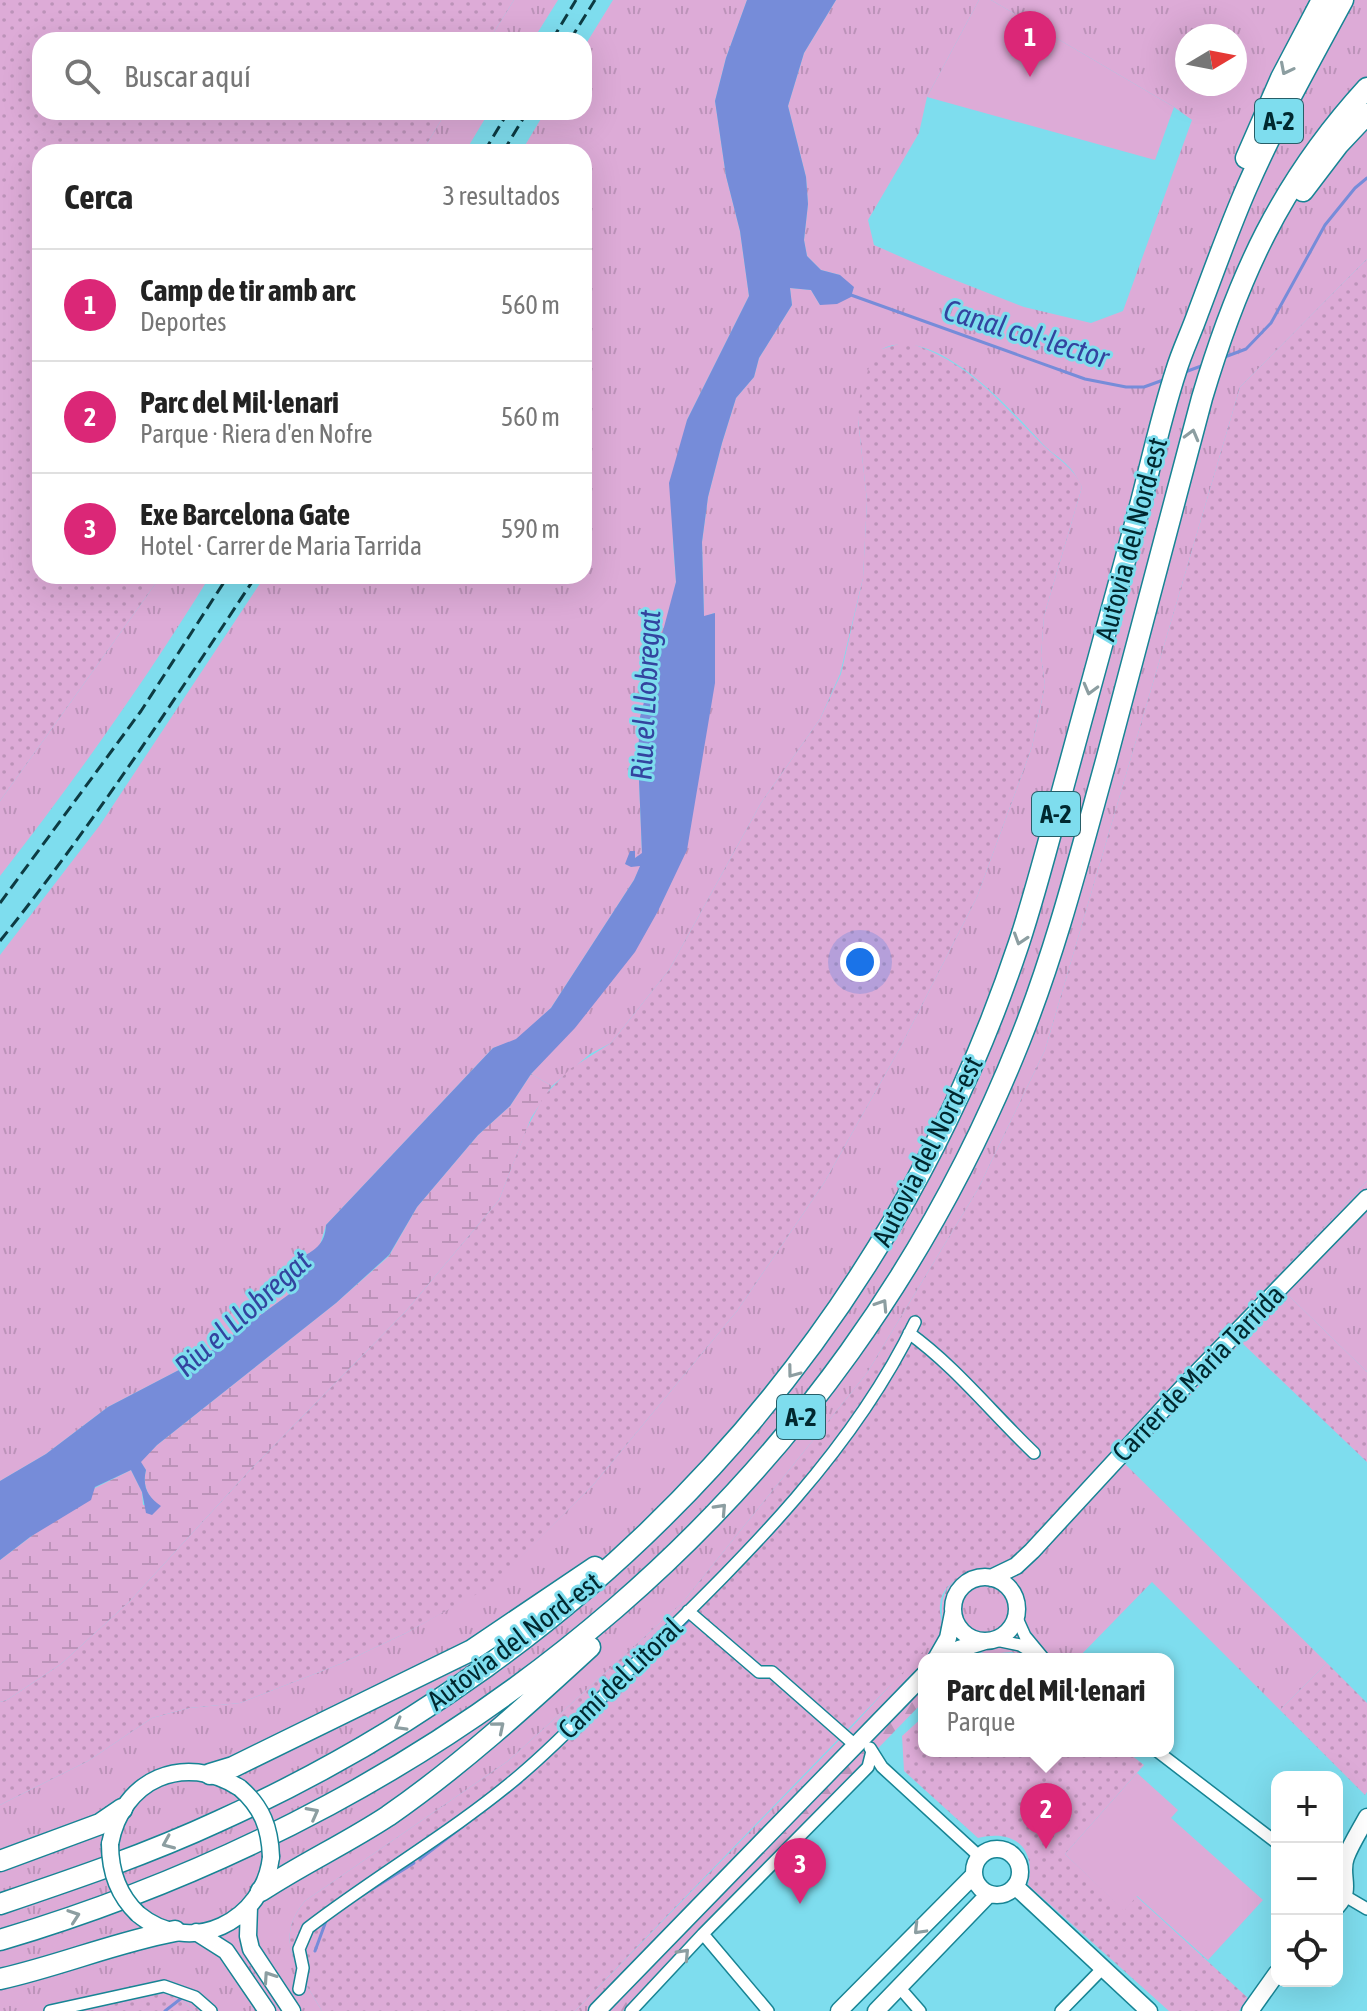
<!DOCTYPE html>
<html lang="es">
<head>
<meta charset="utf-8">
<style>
  :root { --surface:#fff; --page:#f6f6f6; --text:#222; --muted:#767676; --line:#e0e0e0; --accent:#db2777 }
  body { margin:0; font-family:"Asap Condensed",sans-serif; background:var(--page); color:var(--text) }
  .controls { position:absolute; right:24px; bottom:24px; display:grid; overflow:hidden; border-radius:16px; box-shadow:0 8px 32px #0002 }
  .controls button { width:72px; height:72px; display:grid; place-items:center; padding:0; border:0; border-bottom:2px solid var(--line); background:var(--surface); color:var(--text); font:40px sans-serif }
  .compass { position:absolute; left:1175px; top:24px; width:72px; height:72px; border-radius:50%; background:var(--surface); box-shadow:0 8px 32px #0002; rotate:80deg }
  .you { position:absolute; left:860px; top:962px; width:28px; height:28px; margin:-20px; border:6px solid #fff; border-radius:50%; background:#1a73e8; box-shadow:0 0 0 12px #1a73e833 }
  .badge { display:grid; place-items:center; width:52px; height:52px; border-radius:50%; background:var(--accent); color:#fff; font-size:26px; font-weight:700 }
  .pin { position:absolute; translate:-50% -66px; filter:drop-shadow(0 2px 4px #0008) }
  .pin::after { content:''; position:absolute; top:42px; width:28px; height:24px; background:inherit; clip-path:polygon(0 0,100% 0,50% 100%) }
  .popup { position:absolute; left:918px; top:1653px; width:256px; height:104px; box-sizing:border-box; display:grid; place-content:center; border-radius:16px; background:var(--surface); filter:drop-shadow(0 2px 6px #0005); font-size:26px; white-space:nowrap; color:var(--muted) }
  .popup b { font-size:30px; color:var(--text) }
  .popup::after { content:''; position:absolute; left:50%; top:100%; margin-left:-16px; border:16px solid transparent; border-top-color:var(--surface) }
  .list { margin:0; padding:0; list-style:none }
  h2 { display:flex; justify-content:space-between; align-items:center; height:104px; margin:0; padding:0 32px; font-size:34px }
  h2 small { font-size:26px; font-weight:400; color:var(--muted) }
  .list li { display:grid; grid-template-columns:52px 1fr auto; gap:24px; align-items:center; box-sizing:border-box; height:112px; padding:0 32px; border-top:2px solid var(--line) }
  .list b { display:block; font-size:30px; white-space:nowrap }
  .list p { margin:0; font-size:26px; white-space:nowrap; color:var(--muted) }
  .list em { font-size:26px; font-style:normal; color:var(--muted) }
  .icon { flex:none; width:44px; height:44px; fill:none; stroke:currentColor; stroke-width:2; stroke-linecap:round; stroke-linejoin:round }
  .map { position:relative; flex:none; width:1367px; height:2011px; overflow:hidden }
  .search { position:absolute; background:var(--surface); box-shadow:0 8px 32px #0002; left:32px; top:32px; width:560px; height:88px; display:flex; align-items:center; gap:20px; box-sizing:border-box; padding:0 28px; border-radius:24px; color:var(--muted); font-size:30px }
  .panel { position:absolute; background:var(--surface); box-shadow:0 8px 32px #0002; left:32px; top:144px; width:560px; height:440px; border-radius:24px }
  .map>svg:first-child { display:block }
  .grass { fill:url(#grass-tufts); fill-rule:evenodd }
  .forest { fill:url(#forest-firs) }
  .wetland { fill:url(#wetland-marsh) }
  .park { fill:url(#park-dots) }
  .pitch { fill:#ddabd7 }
  .water { fill:#768cd9 }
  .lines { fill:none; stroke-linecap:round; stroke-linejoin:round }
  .stream { stroke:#768cd9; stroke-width:3 }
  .street-casing { stroke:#178494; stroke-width:14 }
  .secondary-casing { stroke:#178494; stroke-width:19 }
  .highway-casing { stroke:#178494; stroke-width:23 }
  .street { stroke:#fff; stroke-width:11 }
  .secondary { stroke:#fff; stroke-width:16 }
  .highway { stroke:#fff; stroke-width:20 }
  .rail { stroke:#0d3b43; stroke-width:3; stroke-dasharray:12 6; stroke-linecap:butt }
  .secondary-bridge-casing { stroke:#178494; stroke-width:19; stroke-linecap:butt }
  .secondary-bridge { stroke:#fff; stroke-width:16 }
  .oneway { stroke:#8c9ea1 }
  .labels { text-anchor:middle; stroke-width:6; stroke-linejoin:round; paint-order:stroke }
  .shield { fill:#7eddee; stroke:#265e68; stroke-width:2 }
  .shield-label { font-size:26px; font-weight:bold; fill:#00282f }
  .street-label { font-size:28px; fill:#00282f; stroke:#7eddee }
  .water-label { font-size:30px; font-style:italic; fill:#33449f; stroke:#7eddee }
</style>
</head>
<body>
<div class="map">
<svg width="1367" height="2011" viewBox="0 0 1367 2011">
  <defs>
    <pattern id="grass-tufts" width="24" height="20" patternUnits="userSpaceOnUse" patternTransform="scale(2)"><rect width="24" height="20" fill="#ddabd7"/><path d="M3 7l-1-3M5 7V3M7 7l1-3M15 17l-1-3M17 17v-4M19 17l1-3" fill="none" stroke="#bc93b9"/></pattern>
    <pattern id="forest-firs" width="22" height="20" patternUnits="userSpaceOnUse" patternTransform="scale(2)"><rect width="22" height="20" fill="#ddabd7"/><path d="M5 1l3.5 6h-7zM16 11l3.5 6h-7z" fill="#bc93b9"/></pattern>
    <pattern id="wetland-marsh" width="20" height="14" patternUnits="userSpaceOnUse" patternTransform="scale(2)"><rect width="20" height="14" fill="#ddabd7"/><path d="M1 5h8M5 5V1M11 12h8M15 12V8" fill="none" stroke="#bc93b9"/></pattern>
    <pattern id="park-dots" width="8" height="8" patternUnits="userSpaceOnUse" patternTransform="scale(2)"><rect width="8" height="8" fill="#ddabd7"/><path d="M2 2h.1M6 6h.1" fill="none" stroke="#bc93b9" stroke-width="1.8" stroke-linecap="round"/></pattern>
  </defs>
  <rect width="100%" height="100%" fill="#7eddee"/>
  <path class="grass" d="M514,0H558L533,40H489Z
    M613,0H747L726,58L715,101L726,176L740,231L749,296L687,420L673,542L676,582L638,756L642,854L625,864L641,865L634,880L551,1008L516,1040L493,1048L326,1225L319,1248L298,1259L295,1290L200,1359L108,1407L46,1454L0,1481V955L100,825L265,576H584V152H521L545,112H584V47Z
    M836,0H979L927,97L919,133L868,220L874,245L942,275L1024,307L1091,323L1123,311L1192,120L1174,107L991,0H1367V259L1240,387L1045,1050L978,1189L867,1373L683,1602L508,1761L305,1901C271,1941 301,1974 322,2011H194L172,1992L61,2011H0V1805L88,1761L152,1718L189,1708L240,1703L340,1664L406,1633L493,1584L594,1484L737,1311L824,1183L900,1048L977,897L1032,747L1045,685L1041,656L1044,616L1082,487C1078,480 1074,471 1068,466C1060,457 1048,451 1040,441C1007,406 935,324 882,349L858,419L867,501L863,578L840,674L820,719L761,803L669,970L611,1043L590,1054L552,1086L531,1074C585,1015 638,956 671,883L714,613L704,617L702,542L708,497L722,443L736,398L754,377L759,358L792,305L790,288L811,290L820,305L840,275L821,270L807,256L804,240L808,204L806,177L788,106L804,53ZM1187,36H1235V84H1187Z
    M446,112H489L465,152H422Z
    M161,576H210C146,680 75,780 0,876V801Z
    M1367,1181V1372L1287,1294L1125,1464L1327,1663L1280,1710L1152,1582L1077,1659H1031L1012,1652L988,1654L969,1649L950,1659H924V1685L606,2011H575L851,1728L944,1627C933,1577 966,1572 1007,1564Z"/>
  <path class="forest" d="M924,1685V1701L623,2011H606Z"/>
  <path class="wetland" d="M531,1074L552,1086L531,1118L499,1200L406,1311L251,1469L130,1601L61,1664L7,1700L0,1702V1560L95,1488L131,1470L142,1492L143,1505L160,1506C148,1497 142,1486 146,1470L140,1462L157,1445L336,1303L389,1256L417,1207L478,1135L510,1106Z"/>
  <path class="park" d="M0,0H514L489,40H40V112H446L422,152H40V576H161L0,801Z
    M1367,259V1181L1007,1564C983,1569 943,1574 940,1605C939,1614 943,1623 943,1631L575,2011H322C301,1974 271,1941 305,1901L508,1761L683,1602L867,1373L978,1189L1045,1050L1240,387Z
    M905,342C969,360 999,402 1044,446C1059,460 1074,468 1082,487L1044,616L1041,656L1045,685L1032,747L977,897L900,1048L824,1183L737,1311L594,1484L493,1585L406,1633L340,1664L240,1703L189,1708L152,1718L88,1761L0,1805V1702L7,1700L61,1664L130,1601L251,1469L406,1311L499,1200L526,1130L544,1096L570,1069L611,1043L669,970L761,803L820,719L841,674L863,578L867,501L858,419L860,396L872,358L882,349Z
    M1287,1294L1367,1372V1462L1241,1342Z
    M1327,1663L1367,1703V1792L1365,1795L1280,1710Z
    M924,1716V1751H1126L1144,1765L1065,1854L1124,1910L1136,1896L1248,1998L1239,2011H1169L1028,1885C1037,1847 1013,1829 978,1838L904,1771L902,1736Z
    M172,1992L194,2011H61Z"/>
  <path class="pitch" d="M979,0H991L1174,107L1155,160L927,97Z
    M1137,1773L1178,1810L1171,1818L1263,1900L1208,1960L1137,1896L1124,1911L1065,1854Z"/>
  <path class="water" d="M747,0H836L804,53L788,106L806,177L808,204L804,240L807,256L821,270L840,275L854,287L851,297L837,304L820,305L811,290L790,288L792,305L759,358L754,377L736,398L722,443L708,497L702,542L704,616L715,613V683L687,850L658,911L635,952L575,1028L531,1074L510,1106L478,1135L417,1207L389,1255L336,1303L157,1445L141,1462L146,1470C142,1487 148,1497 161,1506L152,1515L146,1513L142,1492L131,1470L95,1487L91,1500L30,1537L0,1560V1481L46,1454L108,1407L200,1359L295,1290L298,1259C314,1251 325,1245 326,1225L493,1048L516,1039L551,1008L634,880L640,866L631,867L625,864L630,851H635V858L642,853L638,756L640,717L676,582L669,483L687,420L749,296L740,231L726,176L715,101L726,58Z"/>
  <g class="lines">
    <path class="stream" d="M851,295L1085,379L1126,387H1144L1166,379
      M1222,358L1246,349L1271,323L1325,225L1355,188L1367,178
      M1185,372L1204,365
      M572,1735L689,1620
      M420,1859L521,1782
      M361,1896L414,1863
      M315,1951L326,1921
      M165,2011L183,1997"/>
    <g class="street-casing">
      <path id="street" d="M909,1333C956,1367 992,1413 1034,1453
        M688,1611L759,1672H772L855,1745
        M1016,1616L1025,1636L1044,1659
        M996,1640L1020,1645L1035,1654
        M870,1748L882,1767L980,1857
        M1157,1751L1277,1843
        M1345,1896L1367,1909
        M703,1934L768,2011
        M899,1987L920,2011
        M299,1989L303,1968L299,1949L308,1928C377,1875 453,1832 519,1776C561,1741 598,1700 637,1662C741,1560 851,1455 915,1322
        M50,2011L164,1986L195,1997L211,2011
        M631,2011L703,1934L868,1767L872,1751
        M1061,2011L1102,1969"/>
    </g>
    <g class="secondary-casing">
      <path id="secondary" d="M953 1609a32 32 0 1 1 64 0a32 32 0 1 1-64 0Z
        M991,1578L1016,1566L1032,1551L1189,1381L1367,1198
        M936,1659L948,1638L953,1613
        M944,1659L959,1649L985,1641
        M110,1844C122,1779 184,1752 240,1788
        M974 1872a23 23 0 1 1 46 0a23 23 0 1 1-46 0Z
        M1015,1886L1149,2011
        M1337,1906C1353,1889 1339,1875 1346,1857C1351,1844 1360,1830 1367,1817
        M249,1907L248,1936L251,1949L292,2011
        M138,1914C191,1958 264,1921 271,1857
        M196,1932L226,1951L267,2011
        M597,2011L924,1675
        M839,2011L974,1875
        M876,2011L989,1894
        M1250,2011L1277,1973"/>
    </g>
    <g class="highway-casing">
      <path id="highway" d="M1246,158L1281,78L1322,0
        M1303,191L1338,145L1367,114
        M210,1774L233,1767L472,1650L595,1567
        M0,1861L100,1824L122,1809
        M261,1891C302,1864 347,1843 388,1816C460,1766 526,1706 590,1647
        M0,1904C74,1879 148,1854 219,1821C599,1649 887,1340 1019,943C1037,888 1051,832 1066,777C1091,685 1116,594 1141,502C1152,459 1162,414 1176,371C1182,351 1191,333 1198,313C1214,271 1229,228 1247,187C1275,123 1310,61 1343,0
        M0,1940C461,1803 840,1492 1020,1040C1056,950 1080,855 1106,761C1138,640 1170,519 1202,398C1238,277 1281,182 1367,88
        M0,1979C59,1966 116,1942 175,1931"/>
    </g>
    <use href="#street" class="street"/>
    <use href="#secondary" class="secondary"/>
    <use href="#highway" class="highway"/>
    <path class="rail" d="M552,40L576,0
      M570,40L595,0
      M484,152L508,112
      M503,152L527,112
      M0,903L141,711L228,576
      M0,941C93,825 174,700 256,576"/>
    <g class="secondary-bridge-casing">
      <path id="secondary-bridge" d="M240,1788C262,1807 270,1828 271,1857
        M110,1844C110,1872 118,1895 138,1914"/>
    </g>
    <use href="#secondary-bridge" class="secondary-bridge"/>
  </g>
  <defs><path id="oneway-chevron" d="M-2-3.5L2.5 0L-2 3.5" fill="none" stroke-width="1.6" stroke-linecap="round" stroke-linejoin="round" transform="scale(2)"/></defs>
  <g class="oneway">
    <use href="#oneway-chevron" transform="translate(1286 69) rotate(117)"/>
    <use href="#oneway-chevron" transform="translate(1192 435) rotate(-75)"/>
    <use href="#oneway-chevron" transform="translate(1090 689) rotate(105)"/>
    <use href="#oneway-chevron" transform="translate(1020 939) rotate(108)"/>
    <use href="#oneway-chevron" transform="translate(882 1305) rotate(-57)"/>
    <use href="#oneway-chevron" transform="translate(793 1372) rotate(127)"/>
    <use href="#oneway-chevron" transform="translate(721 1509) rotate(-47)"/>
    <use href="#oneway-chevron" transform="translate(400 1725) rotate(150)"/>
    <use href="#oneway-chevron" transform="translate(499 1727) rotate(-40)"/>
    <use href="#oneway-chevron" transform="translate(313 1813) rotate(-28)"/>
    <use href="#oneway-chevron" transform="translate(168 1843) rotate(157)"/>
    <use href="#oneway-chevron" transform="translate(74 1916) rotate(-19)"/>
    <use href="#oneway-chevron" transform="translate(919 1929) rotate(134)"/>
    <use href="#oneway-chevron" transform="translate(684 1954) rotate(-47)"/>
    <use href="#oneway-chevron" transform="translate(269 1977) rotate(-124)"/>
  </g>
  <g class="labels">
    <g class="shield">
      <rect x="1255" y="99" width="48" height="44" rx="6"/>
      <rect x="1032" y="792" width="48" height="44" rx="6"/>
      <rect x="777" y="1395" width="48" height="44" rx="6"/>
    </g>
    <g class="shield-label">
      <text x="1279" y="130">A-2</text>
      <text x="1056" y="823">A-2</text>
      <text x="801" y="1426">A-2</text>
    </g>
    <g class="street-label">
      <text transform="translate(1131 539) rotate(-75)" y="10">Autovia del Nord-est</text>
      <text transform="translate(927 1151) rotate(-63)" y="10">Autovia del Nord-est</text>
      <text transform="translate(1198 1373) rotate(-46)" y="10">Carrer de Maria Tarrida</text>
      <text transform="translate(514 1641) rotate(-37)" y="10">Autovia del Nord-est</text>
      <text transform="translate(620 1678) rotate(-44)" y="10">Camí del Litoral</text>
    </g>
    <g class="water-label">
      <text transform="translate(1026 334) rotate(17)" y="10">Canal col·lector</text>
      <text transform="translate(646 695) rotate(-87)" y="10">Riu el Llobregat</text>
      <text transform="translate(243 1314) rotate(-42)" y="10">Riu el Llobregat</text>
    </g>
  </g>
</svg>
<div class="controls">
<button>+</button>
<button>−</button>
<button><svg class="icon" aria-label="locate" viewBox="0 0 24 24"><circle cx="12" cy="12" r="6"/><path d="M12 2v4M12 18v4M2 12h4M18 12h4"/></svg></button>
</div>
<svg class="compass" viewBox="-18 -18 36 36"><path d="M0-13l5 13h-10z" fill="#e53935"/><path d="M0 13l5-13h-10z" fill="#767676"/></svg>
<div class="you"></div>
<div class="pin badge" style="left:1030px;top:77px">1</div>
<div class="pin badge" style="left:1046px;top:1849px">2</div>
<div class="popup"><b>Parc del Mil·lenari</b>Parque</div>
<div class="pin badge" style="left:800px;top:1904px">3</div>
<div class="search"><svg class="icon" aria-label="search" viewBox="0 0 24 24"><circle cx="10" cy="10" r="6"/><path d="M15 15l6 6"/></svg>Buscar aquí</div>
<section class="panel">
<h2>Cerca<small>3 resultados</small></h2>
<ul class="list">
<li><span class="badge">1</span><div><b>Camp de tir amb arc</b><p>Deportes</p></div><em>560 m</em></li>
<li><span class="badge">2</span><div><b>Parc del Mil·lenari</b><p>Parque · Riera d'en Nofre</p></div><em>560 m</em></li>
<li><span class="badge">3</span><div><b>Exe Barcelona Gate</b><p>Hotel · Carrer de Maria Tarrida</p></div><em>590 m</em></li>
</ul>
</section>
</div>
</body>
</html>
